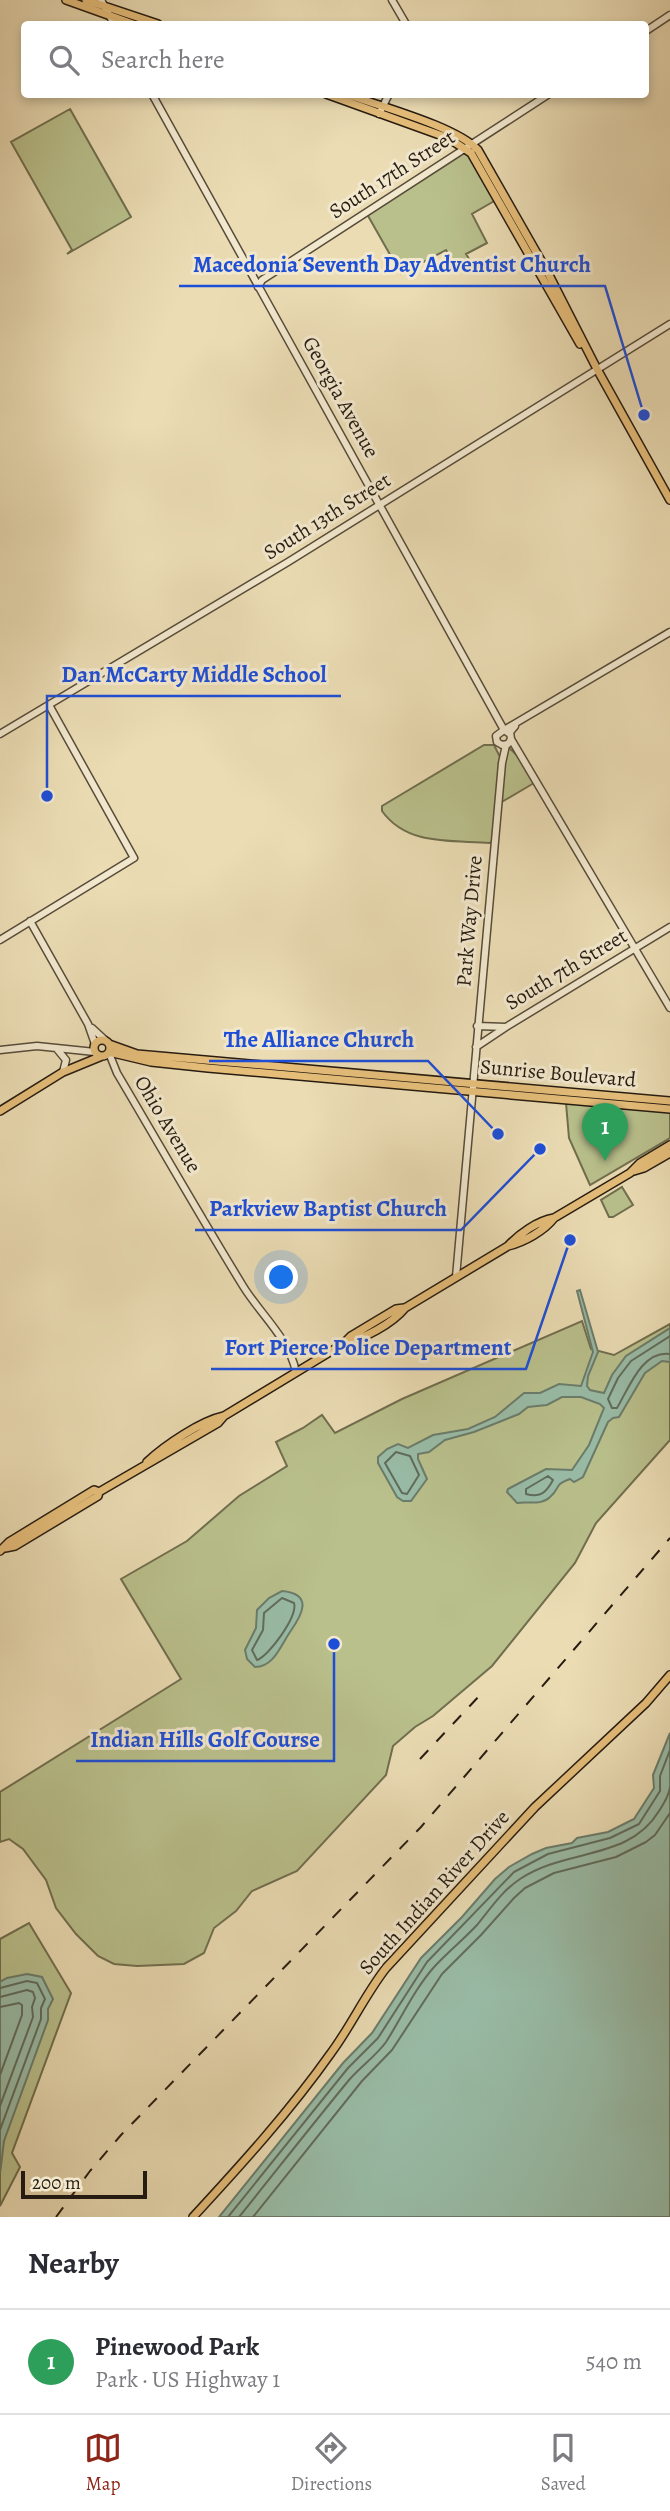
<!DOCTYPE html>
<html lang="en">
<head>
<meta charset="utf-8">
<style>
  :root { --surface:#fff; --page:#f7f7f7; --text:#2b2b33; --muted:#7c7c81; --line:#e1e1e2; --accent:#8f2418 }
  body { margin:0; font-family:Alegreya,serif; background:var(--page); color:var(--text) }
  .scale { position:absolute; left:21px; bottom:18px; width:126px; box-sizing:border-box; padding-left:7px; border:4px solid #261c11; border-top:0; font-size:19px; line-height:24px; white-space:nowrap; color:#261c11; -webkit-text-stroke:5px #f2e8ce; paint-order:stroke }
  .you { position:absolute; left:282px; top:1278px; width:24px; height:24px; margin:-18px; border:5px solid #fff; border-radius:50%; background:#1a73e8; box-shadow:0 0 0 10px #1a73e833 }
  .badge { display:grid; place-items:center; width:46px; height:46px; border-radius:50%; background:var(--accent); color:#fff; font-size:23px; font-weight:700 }
  .pin { position:absolute; translate:-50% -58px; filter:drop-shadow(0 2px 4px #0008) }
  .pin::after { content:''; position:absolute; top:37px; width:24px; height:21px; background:inherit; clip-path:polygon(0 0,100% 0,50% 100%) }
  .list { margin:0; padding:0; list-style:none }
  h2 { display:flex; justify-content:space-between; align-items:center; height:91px; margin:0; padding:0 28px; font-size:30px }
  h2 small { font-size:23px; font-weight:400; color:var(--muted) }
  .list li { display:grid; grid-template-columns:46px 1fr auto; gap:21px; align-items:center; box-sizing:border-box; height:105px; padding:0 28px; border-top:2px solid var(--line) }
  .list b { display:block; font-size:26px; white-space:nowrap }
  .list p { margin:0; font-size:23px; white-space:nowrap; color:var(--muted) }
  .list em { font-size:23px; font-style:normal; color:var(--muted) }
  .icon { flex:none; width:38px; height:38px; fill:none; stroke:currentColor; stroke-width:2; stroke-linecap:round; stroke-linejoin:round }
  .map { position:relative; flex:none; width:670px; height:2217px; overflow:hidden }
  .search { position:absolute; background:var(--surface); box-shadow:0 4px 10px #0003; left:21px; right:21px; top:21px; height:77px; display:flex; align-items:center; gap:18px; box-sizing:border-box; padding:0 24px; border-radius:7px; color:var(--muted); font-size:26px }
  .sheet { height:196px; background:var(--surface) }
  nav { display:flex; justify-content:space-around; align-items:center; box-sizing:border-box; height:98px; border-top:2px solid var(--line); background:var(--surface); font-size:19px; color:var(--muted) }
  nav a { display:grid; justify-items:center; gap:4px }
  nav .on { color:var(--accent) }
  .map>svg:first-child { display:block }
  .green { fill:#b9c08c; stroke:#706e4e; stroke-width:2 }
  .water { fill:#99bca7; stroke:#6b7c6b; stroke-width:2 }
  .lines { fill:none; stroke-linecap:round; stroke-linejoin:round }
  .shore { stroke:#606c5c; stroke-width:2 }
  .minor-casing { stroke:#574c3a; stroke-width:9 }
  .major-casing { stroke:#261c11; stroke-width:10 }
  .minor { stroke:#f2e8ce; stroke-width:6 }
  .major { stroke:#e6be7a; stroke-width:7 }
  .rail { stroke:#261c11; stroke-width:2; stroke-dasharray:12 12; stroke-linecap:butt }
  .labels { text-anchor:middle; stroke-width:6; stroke-linejoin:round; paint-order:stroke }
  .street-label { font-size:21px; fill:#261c11; stroke:#f2e8ce }
  .leader { fill:none; stroke:#1d4ed8; stroke-width:2.5 }
  .callout-dot { fill:#1d4ed8; stroke:#f2e8ce; stroke-width:2.5 }
  .callout-label { font-size:23px; text-anchor:middle; font-weight:bold; fill:#1d4ed8; stroke:#f2e8ce; stroke-width:6; stroke-linejoin:round; paint-order:stroke }
</style>
</head>
<body>
<div class="map">
<svg width="670" height="2217" viewBox="0 0 670 2217">
  <rect width="100%" height="100%" fill="#ebdcb4"/>
  <filter id="stains"><feTurbulence type="fractalNoise" baseFrequency=".00286" numOctaves="4"/><feColorMatrix values="0 0 0 0 .2 0 0 0 0 .09 0 0 0 0 .02 0 0 0 .5 -.17"/></filter>
  <radialGradient id="worn" r=".72"><stop offset=".6" stop-color="#630" stop-opacity="0"/><stop offset="1" stop-color="#630" stop-opacity=".3"/></radialGradient>
  <path class="green" d="M70,109L131,217L67,254L72,250L11,142Z
    M466,151L472,158L496,200L472,214L487,243L466,254L471,262L467,265L465,262L456,267L446,250L401,274L367,214Z
    M484,745H494L500,757L492,841L490,843C451,840 407,846 382,811V806Z
    M508,747L520,758L534,783L500,803L504,762Z
    M566,1103L670,1111V1138L590,1185L569,1138Z
    M622,1187L633,1205L613,1217H609L601,1200Z
    M582,1321L591,1349L614,1355L670,1324V1440L596,1523L575,1563L492,1666L433,1716L415,1727L393,1746L386,1775L297,1871L252,1891L236,1911L214,1928L204,1953L184,1964L137,1966L114,1964L98,1956L76,1934L56,1908L46,1880L23,1849L9,1839L0,1842V1792L181,1679L121,1579L187,1541L239,1496L287,1466L276,1442L303,1428L322,1415L335,1433L402,1399Z
    M29,1923L71,1993L12,2153L20,2167L0,2206V1939Z"/>
  <path class="water" d="M580,1290L598,1352L588,1376L587,1386L590,1390L604,1393L612,1375L626,1356L670,1328V1362L662,1361L645,1373L619,1417L613,1418L608,1422L583,1477L574,1482L570,1479C553,1485 561,1488 550,1497C541,1506 528,1501 517,1503L507,1492L508,1489L546,1469L572,1470L589,1445L604,1408L600,1404L581,1397H562L547,1405L528,1407L519,1414L474,1432L445,1440L429,1452L418,1454V1459L427,1479L411,1501H403L397,1497L378,1463V1457L387,1449L398,1444L408,1448L433,1435L468,1429L495,1417L524,1393H540L559,1384L581,1386L593,1352L577,1291Z
    M282,1591C314,1594 302,1615 290,1632C281,1645 274,1667 255,1667L247,1659L245,1650L256,1628L257,1610L269,1598Z
    M670,1733V2217H219L343,2063L372,2033L421,1958L462,1917L495,1879L509,1867L532,1854L546,1848L572,1843L577,1838L608,1832L634,1819L654,1788L653,1775Z
    M27,1974L42,1977L53,1999L48,2009V2020L4,2141L0,2174V1982L7,1978Z"/>
  <g class="lines">
    <path class="shore" d="M670,1336L631,1361L618,1378L608,1399L612,1408H617C629,1388 642,1350 670,1354
      M396,1452L410,1456L419,1475L407,1494L402,1493L385,1463Z
      M548,1476L553,1480C546,1493 540,1498 526,1494V1489Z
      M282,1598L294,1603C298,1616 269,1656 257,1660L252,1650L263,1630L264,1613Z
      M0,1988L27,1981L37,1983L45,1999L41,2008V2019L0,2130
      M0,1997L27,1990L33,1992L35,1998L32,2007L33,2017L0,2106
      M0,2007L19,2003L22,2005V2015L0,2075
      M228,2217L348,2068L378,2038L427,1962L514,1872L548,1854L610,1838L639,1824L660,1791V1776L670,1750
      M239,2217C276,2171 312,2125 349,2080C360,2067 376,2056 386,2042C402,2017 415,1988 435,1966C448,1952 464,1939 477,1925C490,1909 503,1890 520,1879C566,1848 629,1861 659,1811C664,1803 669,1796 670,1787
      M253,2217L362,2081L392,2050L442,1974L481,1935L514,1898L525,1888L554,1873L616,1857L646,1842L655,1835L670,1813"/>
    <g class="minor-casing">
      <path id="minor" d="M101,0L114,24
        M392,0L406,24
        M646,31L670,15
        M152,94L504,730
        M379,114L389,94
        M258,287L262,280L549,94
        M504,730L670,632
        M0,734L288,562L670,324
        M510,734L504,730L496,736L497,742L502,745L508,744L511,739L510,732L515,726
        M511,739L670,1008
        M30,921L88,1024L95,1044
        M0,940L134,858L49,705
        M477,1026L506,1027L670,927
        M92,1028L105,1040
        M476,1047L506,1027
        M57,1049L66,1060L63,1072
        M0,1050L37,1046L95,1052
        M109,1053L117,1073C159,1144 200,1216 243,1286C260,1314 289,1338 296,1372
        M456,1277L502,763L506,745"/>
    </g>
    <g class="major-casing">
      <path id="major" d="M66,0L133,24
        M86,0L158,24
        M326,94L448,138L471,153L580,344
        M347,94C381,107 455,126 478,150L547,271L597,369L670,500
        M94 1048a8 8 0 1 1 16 0a8 8 0 1 1-16 0Z
        M109,1044L137,1054L670,1101
        M109,1052L151,1062L208,1068L670,1109
        M0,1111L63,1072L102,1056
        M634,1171L644,1168L670,1153
        M508,1246C524,1242 544,1231 554,1218L630,1173L640,1163L670,1145
        M343,1344L351,1336L396,1309L404,1308
        M147,1462C165,1445 201,1421 224,1416L343,1344C363,1339 392,1324 405,1308L508,1246C519,1234 537,1221 554,1218
        M5,1548L15,1546L98,1496L99,1492L218,1423L224,1416
        M0,1551L9,1542L94,1490L99,1492
        M193,2217C241,2165 290,2111 331,2053C351,2026 365,1995 386,1968L535,1807L646,1703L670,1675"/>
    </g>
    <use href="#minor" class="minor"/>
    <use href="#major" class="major"/>
    <path class="rail" d="M420,1759L482,1693
      M56,2217L90,2171L121,2135L421,1827L670,1538"/>
  </g>
  <g class="labels">
    <g class="street-label">
      <text transform="translate(392 174) rotate(-33)" y="7">South 17th Street</text>
      <text transform="translate(341 397) rotate(61)" y="7">Georgia Avenue</text>
      <text transform="translate(327 516) rotate(-32)" y="7">South 13th Street</text>
      <text transform="translate(469 921) rotate(-85)" y="7">Park Way Drive</text>
      <text transform="translate(566 969) rotate(-31)" y="7">South 7th Street</text>
      <text transform="translate(558 1073) rotate(5)" y="7">Sunrise Boulevard</text>
      <text transform="translate(168 1124) rotate(59)" y="7">Ohio Avenue</text>
      <text transform="translate(434 1892) rotate(-48)" y="7">South Indian River Drive</text>
    </g>
  </g>
  <path class="leader" d="M644 415L605 286H179M47 796L47 696H341M498 1134L428 1061H209M540 1149L461 1230H195M570 1240L526 1369H211M334 1644L334 1761H76"/>
  <g class="callout-dot">
    <circle cx="644" cy="415" r="7"/>
    <circle cx="47" cy="796" r="7"/>
    <circle cx="498" cy="1134" r="7"/>
    <circle cx="540" cy="1149" r="7"/>
    <circle cx="570" cy="1240" r="7"/>
    <circle cx="334" cy="1644" r="7"/>
  </g>
  <g class="callout-label">
    <text x="392" y="272">Macedonia Seventh Day Adventist Church</text>
    <text x="194" y="682">Dan McCarty Middle School</text>
    <text x="319" y="1047">The Alliance Church</text>
    <text x="328" y="1216">Parkview Baptist Church</text>
    <text x="368" y="1355">Fort Pierce Police Department</text>
    <text x="205" y="1747">Indian Hills Golf Course</text>
  </g>
  <rect width="100%" height="100%" filter="url(#stains)"/>
  <rect width="100%" height="100%" fill="url(#worn)"/>
</svg>
<div class="scale">200 m</div>
<div class="you"></div>
<div class="pin badge" style="left:605px;top:1161px;background:#2e9e5b">1</div>
<div class="search"><svg class="icon" aria-label="search" viewBox="0 0 24 24"><circle cx="10" cy="10" r="6"/><path d="M15 15l6 6"/></svg>Search here</div>
</div>
<section class="sheet">
<h2>Nearby<small></small></h2>
<ul class="list">
<li><span class="badge" style="background:#2e9e5b">1</span><div><b>Pinewood Park</b><p>Park · US Highway 1</p></div><em>540 m</em></li>
</ul>
</section>
<nav>
<a class="on"><svg class="icon" aria-label="map" viewBox="0 0 24 24"><path d="M3 6l6-2 6 2 6-2v14l-6 2-6-2-6 2zM9 4v14M15 6v14"/></svg>Map</a>
<a><svg class="icon" aria-label="directions" viewBox="0 0 24 24"><path d="M12 3l9 9-9 9-9-9zM9 14v-3h6M13 9l2 2-2 2"/></svg>Directions</a>
<a><svg class="icon" aria-label="saved" viewBox="0 0 24 24"><path d="M7 4h10v16l-5-4-5 4z"/></svg>Saved</a>
</nav>
</body>
</html>
